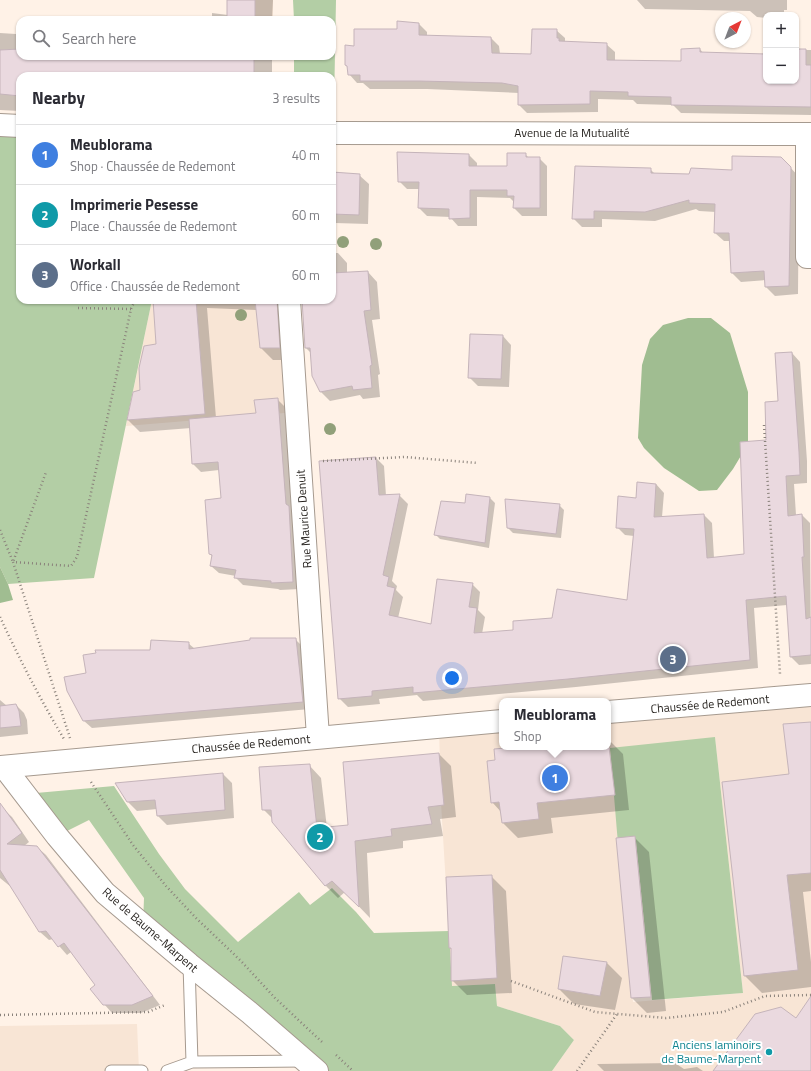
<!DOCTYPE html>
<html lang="en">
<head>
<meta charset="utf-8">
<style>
  :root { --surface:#fff; --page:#f7f7f7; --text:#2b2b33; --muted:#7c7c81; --line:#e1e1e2; --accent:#2563eb }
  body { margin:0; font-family:"Titillium Web",sans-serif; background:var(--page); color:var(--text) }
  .controls { position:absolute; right:12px; top:12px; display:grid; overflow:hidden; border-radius:8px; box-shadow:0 1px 3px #0004 }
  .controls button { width:36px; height:36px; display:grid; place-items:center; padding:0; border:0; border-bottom:1px solid var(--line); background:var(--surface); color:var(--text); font:20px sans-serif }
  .compass { position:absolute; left:715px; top:12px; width:36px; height:36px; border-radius:50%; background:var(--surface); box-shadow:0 1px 3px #0004; rotate:42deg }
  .you { position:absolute; left:452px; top:678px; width:14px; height:14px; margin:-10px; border:3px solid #fff; border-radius:50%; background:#1a73e8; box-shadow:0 0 0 6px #1a73e833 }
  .badge { display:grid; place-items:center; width:26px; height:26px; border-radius:50%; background:var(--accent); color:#fff; font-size:13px; font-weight:700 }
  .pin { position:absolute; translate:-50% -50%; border:2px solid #fff; box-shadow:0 1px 4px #0006 }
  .popup { position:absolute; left:499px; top:698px; width:112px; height:52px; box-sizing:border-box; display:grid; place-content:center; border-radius:8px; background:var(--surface); filter:drop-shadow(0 1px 3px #0005); font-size:13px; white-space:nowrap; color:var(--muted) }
  .popup b { font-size:15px; color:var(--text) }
  .popup::after { content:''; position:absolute; left:50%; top:100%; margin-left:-8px; border:8px solid transparent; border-top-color:var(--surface) }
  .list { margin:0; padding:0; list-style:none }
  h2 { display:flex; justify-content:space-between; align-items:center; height:52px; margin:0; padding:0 16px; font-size:17px }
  h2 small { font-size:13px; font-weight:400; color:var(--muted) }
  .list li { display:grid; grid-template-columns:26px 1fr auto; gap:12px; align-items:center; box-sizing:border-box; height:60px; padding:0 16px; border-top:1px solid var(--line) }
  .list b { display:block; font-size:15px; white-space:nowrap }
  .list p { margin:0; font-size:13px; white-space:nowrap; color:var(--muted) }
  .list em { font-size:13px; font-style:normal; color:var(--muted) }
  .icon { flex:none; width:22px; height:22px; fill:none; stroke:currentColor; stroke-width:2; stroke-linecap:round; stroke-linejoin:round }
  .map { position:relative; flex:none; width:811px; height:1071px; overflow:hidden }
  .search { position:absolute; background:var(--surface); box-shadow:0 1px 3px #0004; left:16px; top:16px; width:320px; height:44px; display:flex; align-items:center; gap:10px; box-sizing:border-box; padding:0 14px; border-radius:12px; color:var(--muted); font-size:15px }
  .panel { position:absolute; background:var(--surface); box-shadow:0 1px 3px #0004; left:16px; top:72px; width:320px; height:232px; border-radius:12px }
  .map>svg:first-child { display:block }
  .built { fill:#f8e5d5; fill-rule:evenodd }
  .green { fill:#b3cea5 }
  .forest { fill:#a0bd91 }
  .shadow { fill:#0003 }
  .building { fill:#ead9df; stroke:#c5b4ba }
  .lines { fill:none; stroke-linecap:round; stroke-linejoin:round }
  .service-casing { stroke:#a69a8f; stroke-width:13 }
  .minor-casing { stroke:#a69a8f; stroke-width:24 }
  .primary-casing { stroke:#a69a8f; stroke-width:24 }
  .path { stroke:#8a827b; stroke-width:2.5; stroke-dasharray:1 3; stroke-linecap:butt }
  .service { stroke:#fff; stroke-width:11 }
  .minor { stroke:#fff; stroke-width:22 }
  .primary { stroke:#fff; stroke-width:22 }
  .tree { fill:#91a07a }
  .culture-dot { fill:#0f9aa8; stroke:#fff; stroke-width:1.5 }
  .labels { text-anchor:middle; stroke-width:4; stroke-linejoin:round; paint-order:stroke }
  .street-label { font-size:12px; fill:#231f1b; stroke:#fff }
  .culture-label { font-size:12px; fill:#0d838f; stroke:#fff; text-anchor:end }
</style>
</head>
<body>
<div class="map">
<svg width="811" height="1071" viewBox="0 0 811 1071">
  <rect width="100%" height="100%" fill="#fff2e7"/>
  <path class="built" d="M254,0H273V17H254Z
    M152,300H289L297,412L126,426Z
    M811,695V1071H552L574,1040L560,1026L497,1006L495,984L452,986L441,803L439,727L502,721V747H608V712ZM715,737L743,993L633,1002L618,844L616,805Z
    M137,1024L139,1071H0V1026Z"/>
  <path class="green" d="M293,0H336L334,106H332V76H294V56H332V20H294Z
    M0,125L20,126V300H152L94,578L8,584L0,567Z
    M715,737L743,993L652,1000L636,842L618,844L610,748Z
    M114,786L159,854L185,889L238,942L299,892L310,905L332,888L356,912L374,933L449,931L452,986L495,984L497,1006L560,1026L574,1040L552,1071H317L143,925L144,898L89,820L57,836L25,794Z"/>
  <path class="forest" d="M688,318H711L730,333L748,392V444L733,469L717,490L699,491L664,468L644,448L638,438L642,365L650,339L663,325Z
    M0,567L8,584L13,600L0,603Z"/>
  <path class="shadow" d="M228,0H273L272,20H212V13L228,15Z
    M637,0H787V10H784V15H766V18L757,17L750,11L645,9Z
    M419,24L427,32V36L491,38L499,46L500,54L532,55L556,30L565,38V42L606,44L615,52V61L682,62L700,49L703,53L766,57V81H796V50H811V115L681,113L673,105L637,104L633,100L598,99V112L527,113L519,105V93L427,89H370L363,83H357L349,74L348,68L346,65L355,47Z
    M0,33L16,34L20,38V56H272V76H20V111L0,110Z
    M525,154L529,158H539L547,166V216H522L514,208V202L510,198L477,197V226H458L450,217L427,216L419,208L420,189H407L399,181L469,155L477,163V167H508Z
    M790,167L799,177L798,294L775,296L766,287V280L741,282L732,273L730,241H724L715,233L716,212L699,211L696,209L655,221L602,219V227H582L573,218L650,169L655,174L690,175Z
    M359,175L369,184L368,224L335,223L332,221V181Z
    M332,253H338L347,263V274L368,272L377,282L380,319L372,320L380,374L378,375L380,397L363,399L360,395L330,401L321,392L311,353L306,348L302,300H332Z
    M154,300H280L291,360H273L261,348L257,310L207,308L216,418L257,414L277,399L285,407L300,589L280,590L278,589L243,585L235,577L236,576L219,573L211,566L212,556L210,554L222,499L219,470L201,472L193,464L191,428L140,432L128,420L134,392L141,391L158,345Z
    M503,336L511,345L509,387L478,386L469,377Z
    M792,353L800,362L807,461V483L794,484L796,515H802L810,523L811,664L799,665L791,657L787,605L754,608L758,668L576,687L423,701L417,695L379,699L380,704L348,707L339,698L376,458L384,466L386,496H400L408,504L392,581L397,586L396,590L403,597L398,618L432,625L472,584L480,592L478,610L485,617L482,634L514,631L553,619L628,601L634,536L625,535L617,527L637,499L656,484L664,493L662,517L704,515L712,523L714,558L745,555L767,441Z
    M490,498L495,503L489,548L440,539L435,534L466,504Z
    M559,505L564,510L561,538L513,533L508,528Z
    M295,639L303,647L310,709L92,728L84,721L88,674L151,651L188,643L195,649Z
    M0,700L7,706L16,705L24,713L27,720L28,734L0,737Z
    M811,722V891L803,892L811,962V987L762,993L745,976L723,783L790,775Z
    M608,739L623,754L629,810L551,818L553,833L518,838L503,823L502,813L492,802L496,761L527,747H608Z
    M439,754L451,766L456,817L440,819L443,836L403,841V848L367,853L370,918L345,892L338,898L326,886L273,822V819L263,809L309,765L321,778L327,828L349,826Z
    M223,774L232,783L234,818L167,825L158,816L157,809L137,811L128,802Z
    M0,806L12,817L29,842L24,846L37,847L46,855L160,1005L141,1013H112L104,1004L97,985L71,952L67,955L53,939L49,940L40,932L11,887L0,878Z
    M634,837L649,852L666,1011L647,1013L632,998Z
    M491,876L506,891L512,993L467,995L452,980V950L450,948Z
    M564,958L607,963L622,978L615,1010L574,1004L559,989Z
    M675,1063L684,1069L697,1067L703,1071H604L597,1064Z"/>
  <path class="building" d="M227,0H255V20H227Z
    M397,21L419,23V35L491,37L492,53L531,54L532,29H557V38H559V41L607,43V60L681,61V49L700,48V52L766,54V81H796V49H806V65H811V107L671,105V97L628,96V92L590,91V104L518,105V86L502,83L418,81H360V75H348L347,66L345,65V45L354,46V29H397Z
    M20,49V56H254V76H20V96L0,94V50Z
    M397,152L469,154V166H507V153H526V157H540V208H513L514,196H507V190H470V218L449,219V209L418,208L419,182H398Z
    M732,156L781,157L791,167L789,286L765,287L764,271L731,273L729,233H714L715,204L689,203V200L645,212L594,211V219H572L575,166L650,168H651V173L689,174L691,168L732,170Z
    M332,172L360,174L359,215L332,214Z
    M368,271L371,310L364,311L372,365L370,366L372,388L353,390L352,386L320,392L312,376L310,348H305L302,300H332V273Z
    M153,300H196L205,414L127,420L133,392L140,390L139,368L144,346L156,344Z
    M255,300H277L280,348H260Z
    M470,334L503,335L501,379L468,378Z
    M792,352L799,452L800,475L786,476L788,516L802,514L804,557H802L806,619L811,617V655L790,657L786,596L746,600L750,660L568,679L413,693V687L372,691V696L338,699L319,461L376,457L379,495L400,494L383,575L389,577L387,586L395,588L389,615L431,624L437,579L473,583L469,607L477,608L474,633L513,630V621L552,618L557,589L627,600L634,529L616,528L618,496L636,498L637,482L656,484L654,517L704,514L707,558L744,554L740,442L766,440L765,402L778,401L775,353Z
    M278,398L286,504L289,506L293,582L271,583V581L234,578L236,570L210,566L212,555L209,554L205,500L221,498L218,462L192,464L189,419L256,413L254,400Z
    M466,494L490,497L485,543L434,535L441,501L465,503Z
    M505,499L560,504L556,534L507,528Z
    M250,638H296L303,702L83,721L67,691L64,677L86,673L83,655L96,653L95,650H150L151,640L189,642V649L250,640Z
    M16,704L19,711L21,726L0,728V706Z
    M811,722V873L787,875L798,970L744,976L722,782L789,774L783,724Z
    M516,747H609L615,795L537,803L539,819L502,823L499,802L491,803L487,761L495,760L494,749Z
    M439,753L444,805L428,807L432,824L391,829L392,836L355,841L359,907L332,881L325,886L272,822L271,810H262L259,767L310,764L317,828L348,825L343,762Z
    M223,773L225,810L157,816L155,800L127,802L115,783Z
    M0,803L22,833L7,844L37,846L153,996L132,1005H103L90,989L95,985L64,943L58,947L46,931L39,932L0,870Z
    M635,836L651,997L631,998L616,838Z
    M492,875L497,978L451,981V948H449L446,877Z
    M563,956L607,962L600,996L558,989Z
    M811,996V1071H713L755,1014L781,1007L796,1018Z"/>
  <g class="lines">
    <g class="service-casing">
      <path id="service" d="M189,964L192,1062L304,1061
        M111,1071H142
        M167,1071L192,1062"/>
    </g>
    <g class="minor-casing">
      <path id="minor" d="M0,125L20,126
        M332,133L811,134
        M807,134V257H811
        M289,300L318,737
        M4,767L57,836L105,893L189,964L250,1013L317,1071"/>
    </g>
    <g class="primary-casing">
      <path id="primary" d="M608,712L811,695
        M0,767L502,721"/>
    </g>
    <path class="path" d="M78,308L131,309
      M764,425L780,674
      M323,461L405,457L478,463
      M0,530L13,562L46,472
      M0,617C19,658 40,699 64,739
      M70,738L13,562L71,566L77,557L131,309L135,300
      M91,782L133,845L166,886L195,917L241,961L275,998L322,1042
      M511,981L595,1012L666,1018L723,1012L765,996L811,995
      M0,1015L148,1012L165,1005
      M336,1055L353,1071
      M577,1071L617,1014"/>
    <use href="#service" class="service"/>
    <use href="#minor" class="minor"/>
    <use href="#primary" class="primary"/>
  </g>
  <g class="tree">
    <circle cx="343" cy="242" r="6"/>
    <circle cx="376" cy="244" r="6"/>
    <circle cx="241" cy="315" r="6"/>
    <circle cx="330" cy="429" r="6"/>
  </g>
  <circle class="culture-dot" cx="769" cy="1052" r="4"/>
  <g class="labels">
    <g class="street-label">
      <text x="572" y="137">Avenue de la Mutualité</text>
      <text transform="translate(304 519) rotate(-94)" y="4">Rue Maurice Denuit</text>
      <text transform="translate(710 704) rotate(-5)" y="4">Chaussée de Redemont</text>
      <text transform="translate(251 744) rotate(-5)" y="4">Chaussée de Redemont</text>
      <text transform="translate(150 930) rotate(41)" y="4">Rue de Baume-Marpent</text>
    </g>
    <g class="culture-label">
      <text x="761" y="1049">Anciens laminoirs<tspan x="761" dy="14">de Baume-Marpent</tspan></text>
    </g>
  </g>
</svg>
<div class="controls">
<button>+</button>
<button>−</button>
</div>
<svg class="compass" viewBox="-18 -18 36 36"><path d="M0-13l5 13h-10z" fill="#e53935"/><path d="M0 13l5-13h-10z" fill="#7c7c81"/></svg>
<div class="you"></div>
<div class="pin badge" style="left:555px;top:778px;background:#3f7fe0">1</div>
<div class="popup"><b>Meublorama</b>Shop</div>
<div class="pin badge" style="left:320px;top:837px;background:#0f9aa8">2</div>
<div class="pin badge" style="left:673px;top:659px;background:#5c6f8a">3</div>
<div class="search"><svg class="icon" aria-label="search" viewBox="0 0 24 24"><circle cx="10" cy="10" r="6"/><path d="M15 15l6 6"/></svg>Search here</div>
<section class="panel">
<h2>Nearby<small>3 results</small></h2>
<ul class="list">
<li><span class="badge" style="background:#3f7fe0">1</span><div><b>Meublorama</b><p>Shop · Chaussée de Redemont</p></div><em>40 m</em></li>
<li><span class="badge" style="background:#0f9aa8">2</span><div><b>Imprimerie Pesesse</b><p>Place · Chaussée de Redemont</p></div><em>60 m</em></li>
<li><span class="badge" style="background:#5c6f8a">3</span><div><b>Workall</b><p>Office · Chaussée de Redemont</p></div><em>60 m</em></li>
</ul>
</section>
</div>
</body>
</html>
